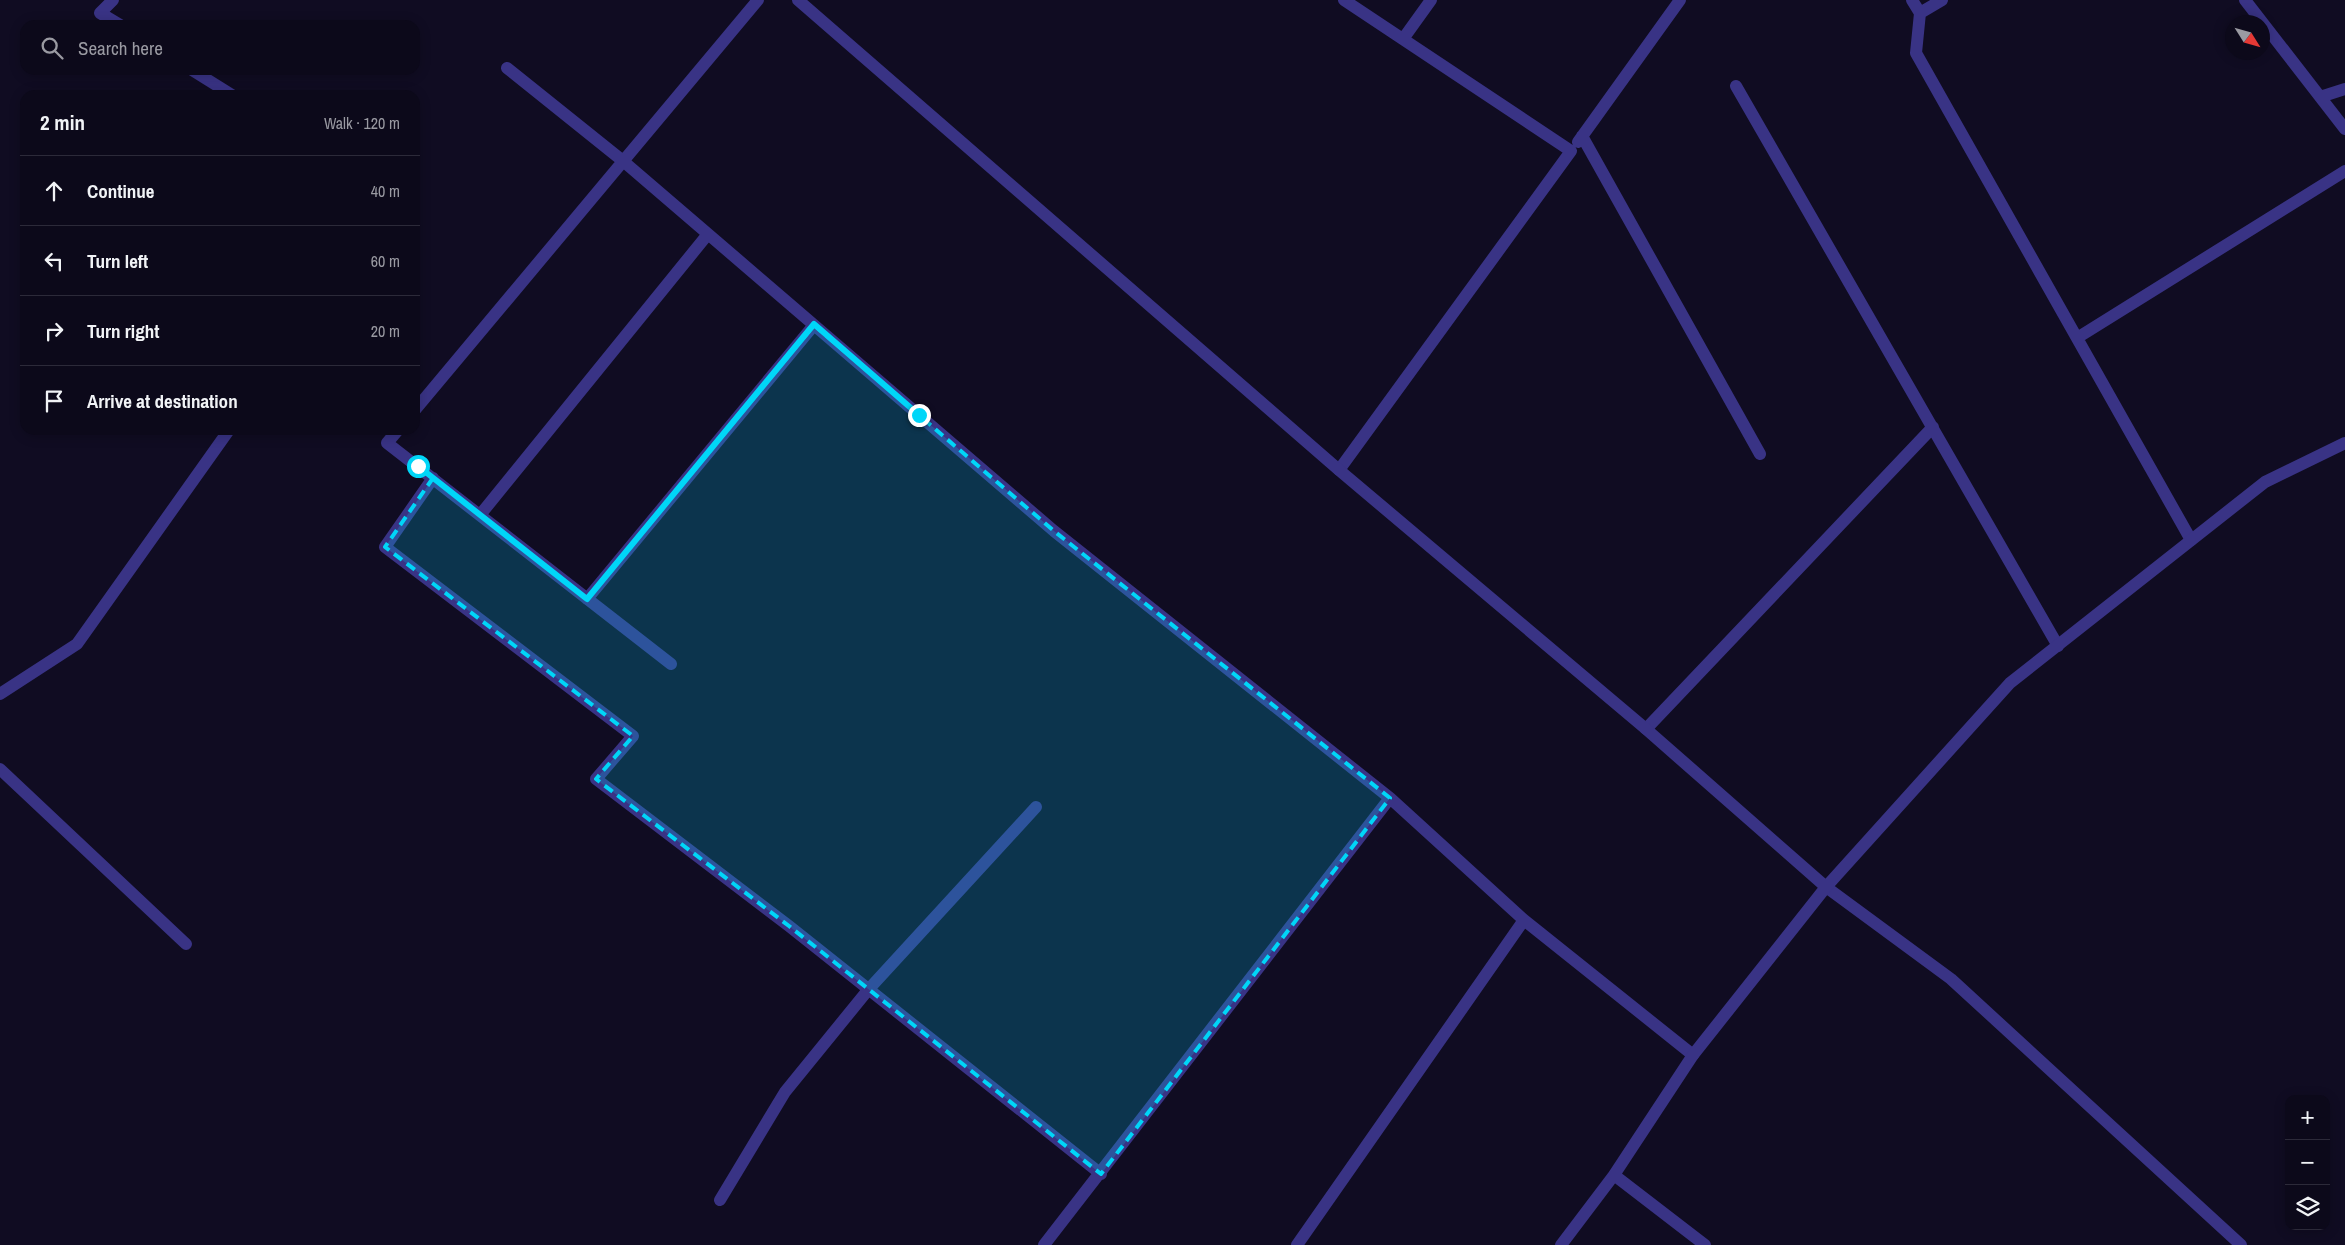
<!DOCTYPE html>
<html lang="en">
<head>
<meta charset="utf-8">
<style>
  :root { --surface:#0c091a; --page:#151223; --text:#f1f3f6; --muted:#9a9aa2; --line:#2c2a39 }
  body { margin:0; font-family:"Archivo Narrow",sans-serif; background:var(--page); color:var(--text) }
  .controls { position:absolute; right:15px; bottom:15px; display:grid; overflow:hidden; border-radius:10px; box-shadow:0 2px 12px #0003 }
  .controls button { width:45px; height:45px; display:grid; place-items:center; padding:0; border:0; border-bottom:1px solid var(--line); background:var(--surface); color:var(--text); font:25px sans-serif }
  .compass { position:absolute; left:2225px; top:15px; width:45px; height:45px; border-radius:50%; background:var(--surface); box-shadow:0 2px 12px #0003; rotate:127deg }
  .stop { position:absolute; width:15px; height:15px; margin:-11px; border:4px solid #00d6f8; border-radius:50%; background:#fff }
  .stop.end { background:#00d6f8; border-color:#fff; box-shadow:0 1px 5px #0008 }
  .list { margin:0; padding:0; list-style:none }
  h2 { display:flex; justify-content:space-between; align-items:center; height:65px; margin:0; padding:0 20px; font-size:21px }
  h2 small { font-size:16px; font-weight:400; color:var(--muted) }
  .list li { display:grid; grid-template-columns:32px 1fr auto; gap:15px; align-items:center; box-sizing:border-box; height:70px; padding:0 20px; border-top:1px solid var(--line) }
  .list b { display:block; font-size:19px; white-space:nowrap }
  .list em { font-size:16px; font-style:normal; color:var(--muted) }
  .icon { flex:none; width:28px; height:28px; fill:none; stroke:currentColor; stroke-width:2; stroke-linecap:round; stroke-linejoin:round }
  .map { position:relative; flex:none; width:2345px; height:1245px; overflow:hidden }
  .search { position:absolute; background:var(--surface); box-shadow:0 2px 12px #0003; left:20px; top:20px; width:400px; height:55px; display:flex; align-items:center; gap:12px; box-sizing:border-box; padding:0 18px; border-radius:15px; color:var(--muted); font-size:19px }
  .panel { position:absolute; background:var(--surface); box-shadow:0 2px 12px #0003; left:20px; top:90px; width:400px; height:345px; border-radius:15px }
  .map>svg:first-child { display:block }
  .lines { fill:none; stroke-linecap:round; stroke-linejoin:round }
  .minor { stroke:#393385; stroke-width:12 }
  .tertiary { stroke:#393385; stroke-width:12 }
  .route { stroke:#00d6f8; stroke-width:6 }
  .marked { fill:#00d6f8; fill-opacity:0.2; stroke:#00d6f8; stroke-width:4; stroke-dasharray:10 6; stroke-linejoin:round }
</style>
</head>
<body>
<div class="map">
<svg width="2345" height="1245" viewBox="0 0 2345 1245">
  <rect width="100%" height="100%" fill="#100c22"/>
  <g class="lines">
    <path class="minor" d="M113,0L100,13L120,25
      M1912,0L1920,13L1942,0
      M2245,0L2345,129
      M1920,13L1916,53L2191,540
      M1403,39L1431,0
      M507,68L623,161L1054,531L1390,798L1524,920L1693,1055
      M192,70L232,95
      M1736,86L2058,646
      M2320,97L2345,89
      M1582,136L1760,454
      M1578,142L1680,0
      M2077,338L2345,171
      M415,410L758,0
      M398,430L387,443L671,664
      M1339,470L1571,151L1344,0
      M433,478L385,547L633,736L596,779L789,926L1101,1174
      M480,515L708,234
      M587,599L814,325
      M0,694L77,644L229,430
      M1646,729L1933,427
      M0,769L186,944
      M1826,887L1951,979L2241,1245
      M720,1200L785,1092L868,990L1036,807
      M1044,1245L1390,798
      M1297,1245L1524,920"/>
    <path class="tertiary" d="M798,0L1339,470L1646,729L1826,887
      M1614,1175L1705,1245
      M1561,1245L1614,1175L1693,1055L1826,887L2010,683L2265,482L2345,443"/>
  </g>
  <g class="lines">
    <path class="route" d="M418,466L587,599L814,324L919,415"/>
  </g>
  <path class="marked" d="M814,325L1054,531L1390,798L1101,1174L789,926L596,779L633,736L385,547L433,478L587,599Z"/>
</svg>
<div class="controls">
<button>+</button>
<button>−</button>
<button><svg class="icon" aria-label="layers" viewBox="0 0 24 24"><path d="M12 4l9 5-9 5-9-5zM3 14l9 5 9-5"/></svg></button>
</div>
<svg class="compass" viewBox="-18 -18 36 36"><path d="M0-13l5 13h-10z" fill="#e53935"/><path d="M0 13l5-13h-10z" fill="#9a9aa2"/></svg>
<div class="stop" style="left:418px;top:466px"></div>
<div class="stop end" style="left:919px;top:415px"></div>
<div class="search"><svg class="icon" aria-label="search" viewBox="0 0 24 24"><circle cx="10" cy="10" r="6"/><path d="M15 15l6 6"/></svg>Search here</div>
<section class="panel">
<h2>2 min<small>Walk · 120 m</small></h2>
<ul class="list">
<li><svg class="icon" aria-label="ahead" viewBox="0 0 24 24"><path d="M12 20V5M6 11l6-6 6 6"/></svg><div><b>Continue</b></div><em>40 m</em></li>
<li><svg class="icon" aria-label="left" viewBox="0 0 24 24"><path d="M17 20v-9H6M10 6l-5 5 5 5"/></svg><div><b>Turn left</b></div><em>60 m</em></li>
<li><svg class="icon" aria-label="right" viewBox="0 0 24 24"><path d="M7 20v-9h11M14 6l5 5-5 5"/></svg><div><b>Turn right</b></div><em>20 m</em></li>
<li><svg class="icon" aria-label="arrive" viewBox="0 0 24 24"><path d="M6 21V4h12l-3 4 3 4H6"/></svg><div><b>Arrive at destination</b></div></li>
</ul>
</section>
</div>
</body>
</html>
